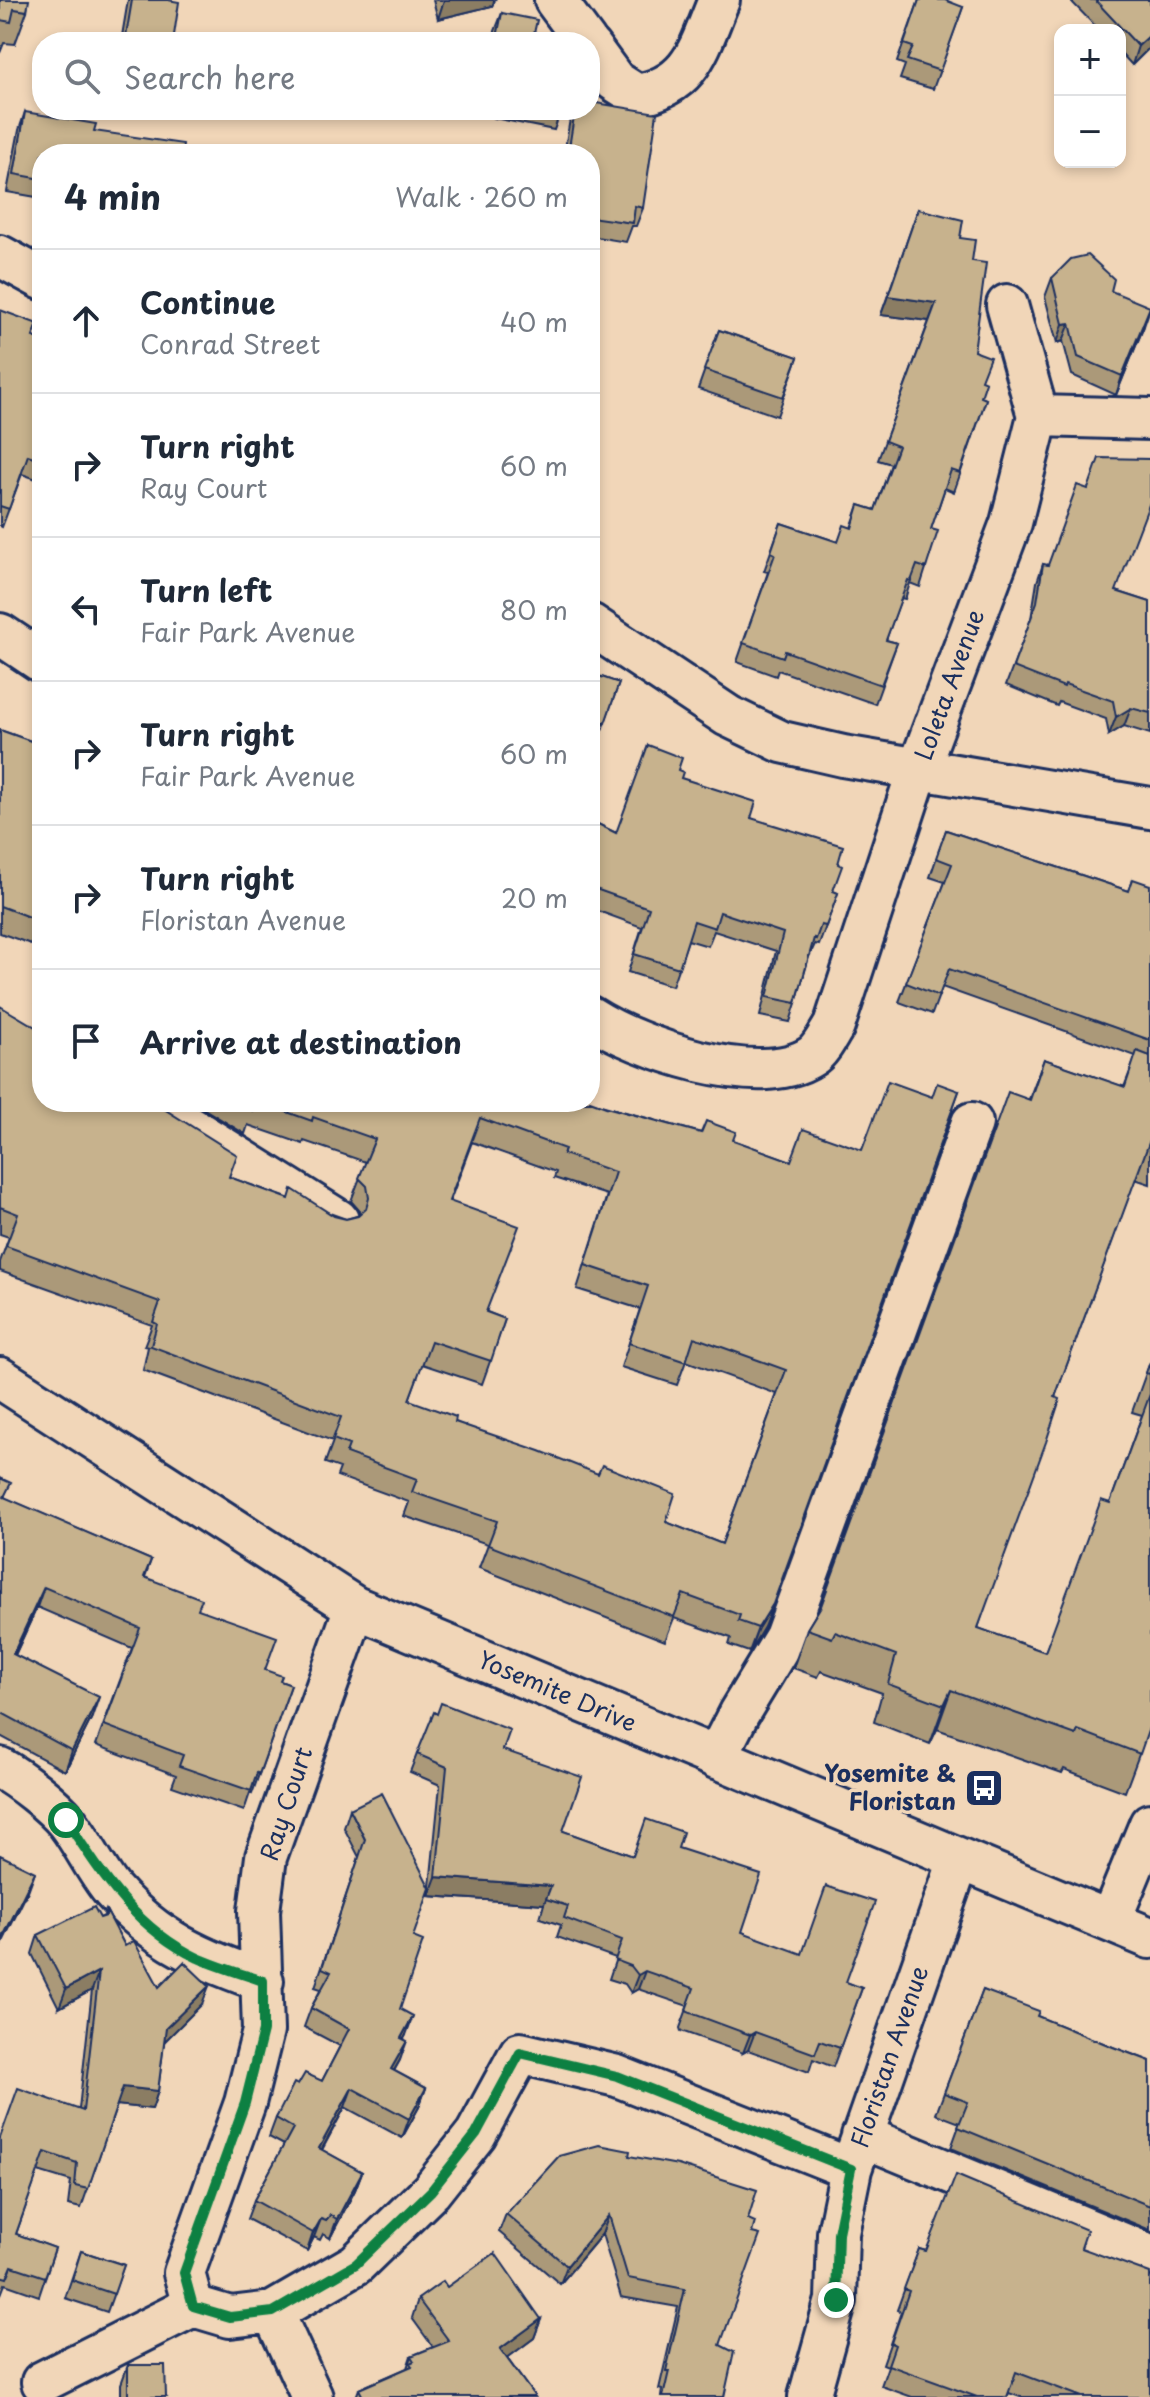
<!DOCTYPE html>
<html lang="en">
<head>
<meta charset="utf-8">
<style>
  :root { --surface:#fff; --page:#f6f6f7; --text:#1f2937; --muted:#747a83; --line:#e0e1e3 }
  body { margin:0; font-family:"Playpen Sans",sans-serif; background:var(--page); color:var(--text) }
  .controls { position:absolute; right:24px; top:24px; display:grid; overflow:hidden; border-radius:16px; box-shadow:0 4px 12px #0003 }
  .controls button { width:72px; height:72px; display:grid; place-items:center; padding:0; border:0; border-bottom:2px solid var(--line); background:var(--surface); color:var(--text); font:40px sans-serif }
  .stop { position:absolute; width:24px; height:24px; margin:-18px; border:6px solid #0b8043; border-radius:50%; background:#fff }
  .stop.end { background:#0b8043; border-color:#fff; box-shadow:0 2px 8px #0008 }
  .list { margin:0; padding:0; list-style:none }
  h2 { display:flex; justify-content:space-between; align-items:center; height:104px; margin:0; padding:0 32px; font-size:34px }
  h2 small { font-size:26px; font-weight:400; color:var(--muted) }
  .list li { display:grid; grid-template-columns:52px 1fr auto; gap:24px; align-items:center; box-sizing:border-box; height:144px; padding:0 32px; border-top:2px solid var(--line) }
  .list b { display:block; font-size:30px; white-space:nowrap }
  .list p { margin:0; font-size:26px; white-space:nowrap; color:var(--muted) }
  .list em { font-size:26px; font-style:normal; color:var(--muted) }
  .icon { flex:none; width:44px; height:44px; fill:none; stroke:currentColor; stroke-width:2; stroke-linecap:round; stroke-linejoin:round }
  .map { position:relative; flex:none; width:1150px; height:2397px; overflow:hidden }
  .search { position:absolute; background:var(--surface); box-shadow:0 4px 12px #0003; left:32px; top:32px; width:568px; height:88px; display:flex; align-items:center; gap:20px; box-sizing:border-box; padding:0 28px; border-radius:32px; color:var(--muted); font-size:30px }
  .panel { position:absolute; background:var(--surface); box-shadow:0 4px 12px #0003; left:32px; top:144px; width:568px; height:968px; border-radius:32px }
  .map>svg:first-child { display:block }
  .lines { fill:none; stroke-linecap:round; stroke-linejoin:round }
  .minor-casing { stroke:#1b2f5e; stroke-width:46 }
  .minor { stroke:#f1d6b8; stroke-width:40 }
  .wall { fill:#ab9979; stroke:#1b2f5e; stroke-width:2; fill-rule:evenodd }
  .shaded-wall { fill:#8b7d63; stroke:#1b2f5e; stroke-width:2 }
  .building { fill:#c7b28d; stroke:#1b2f5e; stroke-width:2; fill-rule:evenodd }
  .route { stroke:#0b8043; stroke-width:10 }
  .labels { text-anchor:middle; stroke-width:7; stroke-linejoin:round; paint-order:stroke }
  .street-label { font-size:24px; fill:#1b2f5e; stroke:#f1d6b8 }
  .poi-label { font-size:24px; font-weight:bold; fill:#1b2f5e; stroke:#f1d6b8; text-anchor:end }
</style>
</head>
<body>
<div class="map">
<svg width="1150" height="2397" viewBox="0 0 1150 2397">
  <rect width="100%" height="100%" fill="#f1d6b8"/>
  <filter id="ink" filterUnits="userSpaceOnUse"><feTurbulence type="fractalNoise" baseFrequency=".0125" numOctaves="2"/><feDisplacementMap in="SourceGraphic" scale="16" xChannelSelector="R" yChannelSelector="G"/><feConvolveMatrix kernelMatrix="1 2 1 2 8 2 1 2 1" color-interpolation-filters="sRGB"/></filter>
  <g filter="url(#ink)">
    <g class="lines">
      <g class="minor-casing">
        <path id="minor" d="M555,0L586,42
          M590,47L615,81L637,95C693,85 699,47 719,0
          M0,256L42,279
          M1007,305L1038,416
          M590,624L728,716L782,742L843,756L1150,808
          M0,634L42,662
          M590,1017C638,1048 760,1091 812,1056C821,1050 828,1035 834,1026L919,767L1011,523L1038,416L1150,419
          M150,1102L338,1220
          M0,1378L355,1607L1150,1938
          M716,1758L739,1713L785,1637L972,1123
          M0,1768C20,1779 53,1805 67,1822C84,1844 95,1869 112,1890C158,1942 200,1958 263,1981
          M1110,1921L1150,1824
          M862,2136L1150,2255
          M193,2306L230,2317L273,2312L356,2264L431,2191L476,2134L520,2053L617,2076L851,2169
          M193,2306L184,2273L245,2103L263,2031L259,1911L266,1857L355,1607
          M273,2312L312,2397
          M42,2382L193,2306
          M809,2397L836,2300L838,2233L851,2169L959,1860"/>
      </g>
      <use href="#minor" class="minor"/>
    </g>
    <path class="wall" d="M0,0L27,11L15,44L4,43L0,53Z
      M128,0H168L173,42H121Z
      M433,0H495L492,6L438,19Z
      M919,0L963,7L933,89L900,79L905,65L897,62Z
      M1070,0H1150V47L1132,65L1120,52V30H1099Z
      M502,13L532,42H493L495,31Z
      M486,110H561L554,130L494,118L495,112Z
      M573,110H590L643,208L636,226H632L626,242L590,236V154H564L570,119Z
      M25,112L42,154V198L7,192L19,130Z
      M918,209L960,238L972,261L974,351L981,380V397L986,399L954,492L945,488L931,529L926,568L920,587L910,583L905,599L901,598L886,640L897,643L875,704L778,670L776,676L737,662L768,572L764,571L781,523L838,542L851,528L859,505L875,510L891,464L878,460L929,321L881,315Z
      M1052,278L1111,291L1144,326L1116,395L1072,375L1063,341L1057,343L1045,297Z
      M0,310L33,337L42,340V481L22,474L2,527L0,526Z
      M719,330L798,357L777,416L698,389Z
      M1043,564L1116,591L1150,602V734L1124,726L1109,735L1106,719L1059,702L1057,706L1006,685L1031,619L1037,582Z
      M590,673L619,683L598,741L590,739Z
      M0,730L42,745V948L0,933Z
      M678,770L681,778L751,818L838,864L833,891L838,893L819,945L815,944L809,957L796,1003L790,1022L760,1016L776,951L714,931L708,946L688,940L672,986L628,972L642,927L590,908V820L616,833Z
      M946,830L1129,891L1150,885V1184L1135,1179L1055,1397L978,1628L1045,1652L1110,1503L1142,1415L1132,1412L1150,1362V1725L1125,1792L1064,1769L1062,1773L937,1729L930,1744L874,1722L882,1693L821,1671L818,1677L793,1668L807,1629L821,1606L1029,1099L1044,1059L1124,1087L1136,1056L942,987L932,1014L899,1002L945,882L930,877Z
      M42,986V1008L36,1003Z
      M0,1006L42,1102L229,1177L346,1219L360,1215L359,1210L351,1201L366,1162L304,1141L303,1144L248,1125L245,1134L193,1102H590L701,1133L733,1140L791,1161L862,1150L932,1097L959,1091L764,1627L749,1652L729,1645L731,1638L674,1618L665,1641L479,1568L488,1544L404,1516L409,1502L337,1476L340,1468L325,1463L333,1441L143,1370L148,1347L144,1346L152,1325L0,1271V1262L9,1237L0,1234ZM472,1142L556,1172L554,1178L607,1195L577,1289L640,1309L621,1367L677,1385L686,1361L777,1394L722,1544L666,1522L409,1400L422,1364L482,1384L505,1319L487,1312L450,1201Z
      M0,1478L5,1498L151,1560L145,1577L198,1609L265,1670L280,1681L291,1685L252,1794L250,1793L244,1811L172,1786L176,1775L96,1745L132,1648L37,1607L15,1655L92,1717L65,1771L0,1736Z
      M503,1750L563,1831L633,1856L678,1848L742,1932L846,1982L862,1988L833,2067L813,2059L809,2072L748,2050L743,2053L681,2031L680,2028L688,2006L638,1989L631,1993L625,1984L609,1979L616,1958L557,1937L561,1925L540,1918L544,1904L429,1896L440,1785L410,1772L417,1754Z
      M350,1809L413,1937L400,2009L406,2035L403,2040L400,2060L394,2071L426,2088L419,2107L402,2138L345,2107L322,2150L362,2172L355,2190L330,2238L323,2234L320,2240L314,2237L307,2251L247,2219L254,2200L284,2145L269,2137L276,2118L298,2085L322,2081L340,2046L304,2027L311,2008L321,1989L315,1987L359,1857L344,1828Z
      M106,1910L125,1946L159,1987L202,2004L164,2042L158,2091L152,2109L117,2105L81,2208L68,2205L71,2181L38,2171L16,2234L55,2248L39,2296L5,2284L0,2297V2138L79,2109L92,1990L59,2008L32,1954L38,1935L100,1918L104,1916Z
      M983,1990L1037,2016L1113,2047L1150,2061V2230L951,2148L960,2123L936,2114Z
      M629,2156L748,2219L720,2345L724,2397H661L662,2390L659,2389L678,2307L621,2297L602,2234L560,2284L499,2232L506,2214Z
      M1081,2248L1150,2397H1020L1009,2393L1007,2397H912L881,2386L888,2366L883,2364L901,2312L897,2310L919,2249L926,2251Z
      M81,2251L124,2265L107,2312L65,2298Z
      M447,2287L541,2319L534,2338L507,2358L535,2397H356L359,2389L407,2368L411,2356L433,2347L412,2318L418,2299Z
      M128,2365L166,2397H121V2384Z"/>
    <path class="shaded-wall" d="M444,0H495L492,6L438,19Z
      M1150,35V47L1132,65L1138,46Z
      M888,296L936,303L929,321L881,315Z
      M1150,309L1144,326L1116,395L1122,376Z
      M1070,323L1063,341L1057,343L1063,324Z
      M1131,708L1124,726L1109,735L1116,717Z
      M44,1587L37,1607L6,1674L13,1654Z
      M773,1604L764,1627L749,1652L758,1628Z
      M951,1690L937,1729L930,1744L944,1705Z
      M99,1697L92,1717L65,1771L72,1751Z
      M35,1872L28,1891L0,1948V1943Z
      M436,1877L551,1886L544,1904L429,1896Z
      M99,1971L92,1990L59,2008L66,1989Z
      M645,1971L638,1989L631,1993L638,1975Z
      M209,1986L202,2004L159,2047L166,2028Z
      M413,2016L406,2035L394,2057L401,2038Z
      M755,2032L748,2050L743,2053L750,2035Z
      M407,2041L400,2060L384,2088L391,2069Z
      M123,2087L158,2091L152,2109L116,2105Z
      M352,2088L345,2107L312,2167L319,2148Z
      M426,2088L419,2107L402,2138L409,2119Z
      M362,2172L355,2190L330,2238L337,2219Z
      M609,2215L602,2234L560,2284L567,2266Z
      M321,2219L314,2237L307,2251L313,2233Z
      M541,2319L534,2338L494,2368L500,2349Z"/>
    <path class="building" d="M0,0H29L27,11L14,9L11,22L0,20Z
      M132,0H168L179,2L173,42H125Z
      M919,0H945L963,7L940,71L907,60L913,47L904,44Z
      M1095,0H1150V35L1138,46Z
      M502,13L537,20L532,42H496Z
      M590,102L657,113L643,208L635,206L633,223L590,217V154H568L575,110H590Z
      M25,112L96,124L94,131L183,144L182,154H42V179L14,174Z
      M918,209L963,220L960,238L975,240L972,261L986,263L974,351L990,357L981,380L986,382L981,397L986,399L960,473L951,470L931,529L938,531L926,568L917,565L911,581L908,580L886,640L897,643L881,685L785,651L783,657L743,643L775,554L771,552L781,523L838,542L844,525L852,528L859,505L875,510L898,446L885,441L936,303L888,296Z
      M1088,255L1114,279L1111,291L1150,307L1122,376L1078,357L1070,323L1063,324L1052,278L1071,259Z
      M0,310L38,324L33,337L42,340V460L28,455L9,509L0,506Z
      M719,330L798,357L783,397L704,370Z
      M1099,458L1150,459V502L1116,591L1150,602V713L1131,708L1116,717L1113,701L1065,684L1064,687L1013,667L1037,602L1043,564L1048,565L1077,485L1088,489Z
      M590,673L619,683L605,723L590,718Z
      M0,730L42,745V922L0,906Z
      M648,745L682,758L678,770L683,772L681,778L756,802L751,818L843,846L838,864L842,866L833,891L838,893L826,926L821,925L816,939L814,938L796,1003L767,997L783,933L720,912L715,928L694,921L679,968L634,954L649,908L590,887V820L616,833Z
      M946,830L1129,891L1133,879L1150,885V1040L949,969L939,996L906,983L952,864L936,858Z
      M0,1006L42,1031V1102H153L237,1155L229,1177L289,1199L292,1189L334,1216L346,1219L358,1216L366,1209L369,1198L367,1186L359,1178L375,1139L313,1117L312,1121L259,1102H590V1101L606,1107L701,1133L706,1121L736,1132L733,1140L791,1161L803,1129L862,1150L888,1081L932,1097L937,1083L959,1091L773,1604L758,1628L738,1621L740,1615L683,1594L674,1617L488,1545L497,1521L412,1492L417,1479L346,1453L349,1445L333,1439L341,1417L151,1346L157,1324L153,1322L160,1302L6,1246L18,1214L0,1207ZM480,1118L565,1149L563,1154L615,1172L585,1265L648,1286L629,1343L686,1362L694,1337L786,1370L722,1544L666,1522L675,1494L602,1465L598,1474L540,1451L455,1422L456,1417L409,1400L431,1341L491,1361L505,1319L486,1312L519,1226L449,1201Z
      M1137,1051L1150,1056V1140L1055,1397L1060,1399L1046,1442L978,1628L1045,1652L1101,1500L1110,1503L1150,1394V1725L1140,1754L1078,1730L1076,1735L951,1690L944,1705L888,1684L896,1655L835,1632L832,1638L807,1629L821,1606L1008,1092L1030,1100L1044,1059L1125,1087Z
      M239,1102H256L253,1111Z
      M1150,1362V1374L1146,1373Z
      M0,1478L11,1483L4,1497L151,1560L144,1577L202,1599L198,1609L277,1637L265,1670L282,1676L280,1681L291,1685L259,1774L257,1773L251,1791L179,1766L183,1755L104,1725L140,1628L44,1587L13,1654L99,1697L72,1751L0,1712Z
      M441,1703L510,1730L503,1750L582,1777L563,1831L633,1856L646,1819L683,1832L678,1848L761,1875L742,1932L802,1954L826,1886L875,1902L846,1982L862,1988L840,2048L820,2041L815,2054L755,2032L750,2035L688,2012L686,2010L694,1988L645,1971L638,1975L631,1966L615,1960L622,1940L564,1918L568,1906L546,1899L551,1886L436,1877L447,1767L417,1754L434,1712L437,1714Z
      M382,1793L430,1888L413,1937L423,1941L400,2009L413,2016L401,2038L407,2041L391,2069L426,2088L409,2119L352,2088L319,2148L362,2172L337,2219L330,2215L326,2221L321,2219L313,2233L254,2200L293,2128L276,2118L294,2083L298,2085L305,2073L322,2081L349,2029L311,2008L331,1972L322,1968L365,1839L350,1809Z
      M0,1855L35,1872L0,1943Z
      M94,1907L100,1918L106,1916V1910L125,1946L134,1941L159,1987L184,1962L209,1986L166,2028L158,2091L123,2087L88,2189L75,2186L77,2163L45,2152L16,2234L55,2248L45,2277L12,2266L7,2278L0,2276V2138L18,2088L83,2111L99,1971L66,1989L38,1935Z
      M983,1990L1039,2011L1037,2016L1113,2047L1150,2061V2206L958,2127L968,2102L944,2093Z
      M599,2145L630,2151L629,2156L678,2165L757,2190L748,2219L755,2222L752,2233L760,2235L720,2345L734,2352L724,2397H663L669,2371H666L685,2289L628,2278L609,2215L567,2266L506,2214L559,2156Z
      M956,2175L1087,2230L1081,2248L1150,2273V2397H1082L1016,2372L1007,2397H977L888,2365L895,2345L891,2343L909,2291L904,2289L919,2249L926,2251Z
      M81,2251L124,2265L114,2294L72,2280Z
      M495,2253L541,2319L500,2349L535,2397H363L359,2389L412,2366L410,2363L414,2361L411,2356L449,2341L418,2299L443,2281L447,2287Z
      M128,2365H165L166,2397H128Z"/>
  </g>
  <g class="lines" filter="url(#ink)">
    <path class="route" d="M66,1820C102,1875 136,1929 198,1958C219,1967 242,1974 263,1981V2031L245,2103L184,2273L193,2306L230,2317L273,2312L356,2264L431,2191L476,2134L520,2053L617,2076L851,2169L838,2233L836,2300"/>
  </g>
  <defs>
    <g id="bus-square" transform="scale(2)"><rect x="-9" y="-9" width="18" height="18" rx="4" fill="#1b2f5e" stroke="#f1d6b8"/><path d="M-5-6H5V4H4V6H2V4H-2V6H-4V4H-5ZM-3.5-4V0h7V-4ZM-3.5 1.2v1.5H-2V1.2ZM2 1.2v1.5H3.5V1.2Z" fill="#fff"/></g>
  </defs>
  <g fill-rule="evenodd">
    <use href="#bus-square" x="984" y="1788"/>
  </g>
  <g class="labels">
    <g class="street-label">
      <text transform="translate(950 685) rotate(-70)" y="8">Loleta Avenue</text>
      <text transform="translate(557 1692) rotate(23)" y="8">Yosemite Drive</text>
      <text transform="translate(287 1804) rotate(-72)" y="8">Ray Court</text>
      <text transform="translate(890 2057) rotate(-71)" y="8">Floristan Avenue</text>
    </g>
    <g class="poi-label">
      <text x="956" y="1782">Yosemite &amp;<tspan x="956" dy="28">Floristan</tspan></text>
    </g>
  </g>
</svg>
<div class="controls">
<button>+</button>
<button>−</button>
</div>
<div class="stop" style="left:66px;top:1820px"></div>
<div class="stop end" style="left:836px;top:2300px"></div>
<div class="search"><svg class="icon" aria-label="search" viewBox="0 0 24 24"><circle cx="10" cy="10" r="6"/><path d="M15 15l6 6"/></svg>Search here</div>
<section class="panel">
<h2>4 min<small>Walk · 260 m</small></h2>
<ul class="list">
<li><svg class="icon" aria-label="ahead" viewBox="0 0 24 24"><path d="M12 20V5M6 11l6-6 6 6"/></svg><div><b>Continue</b><p>Conrad Street</p></div><em>40 m</em></li>
<li><svg class="icon" aria-label="right" viewBox="0 0 24 24"><path d="M7 20v-9h11M14 6l5 5-5 5"/></svg><div><b>Turn right</b><p>Ray Court</p></div><em>60 m</em></li>
<li><svg class="icon" aria-label="left" viewBox="0 0 24 24"><path d="M17 20v-9H6M10 6l-5 5 5 5"/></svg><div><b>Turn left</b><p>Fair Park Avenue</p></div><em>80 m</em></li>
<li><svg class="icon" aria-label="right" viewBox="0 0 24 24"><path d="M7 20v-9h11M14 6l5 5-5 5"/></svg><div><b>Turn right</b><p>Fair Park Avenue</p></div><em>60 m</em></li>
<li><svg class="icon" aria-label="right" viewBox="0 0 24 24"><path d="M7 20v-9h11M14 6l5 5-5 5"/></svg><div><b>Turn right</b><p>Floristan Avenue</p></div><em>20 m</em></li>
<li><svg class="icon" aria-label="arrive" viewBox="0 0 24 24"><path d="M6 21V4h12l-3 4 3 4H6"/></svg><div><b>Arrive at destination</b></div></li>
</ul>
</section>
</div>
</body>
</html>
